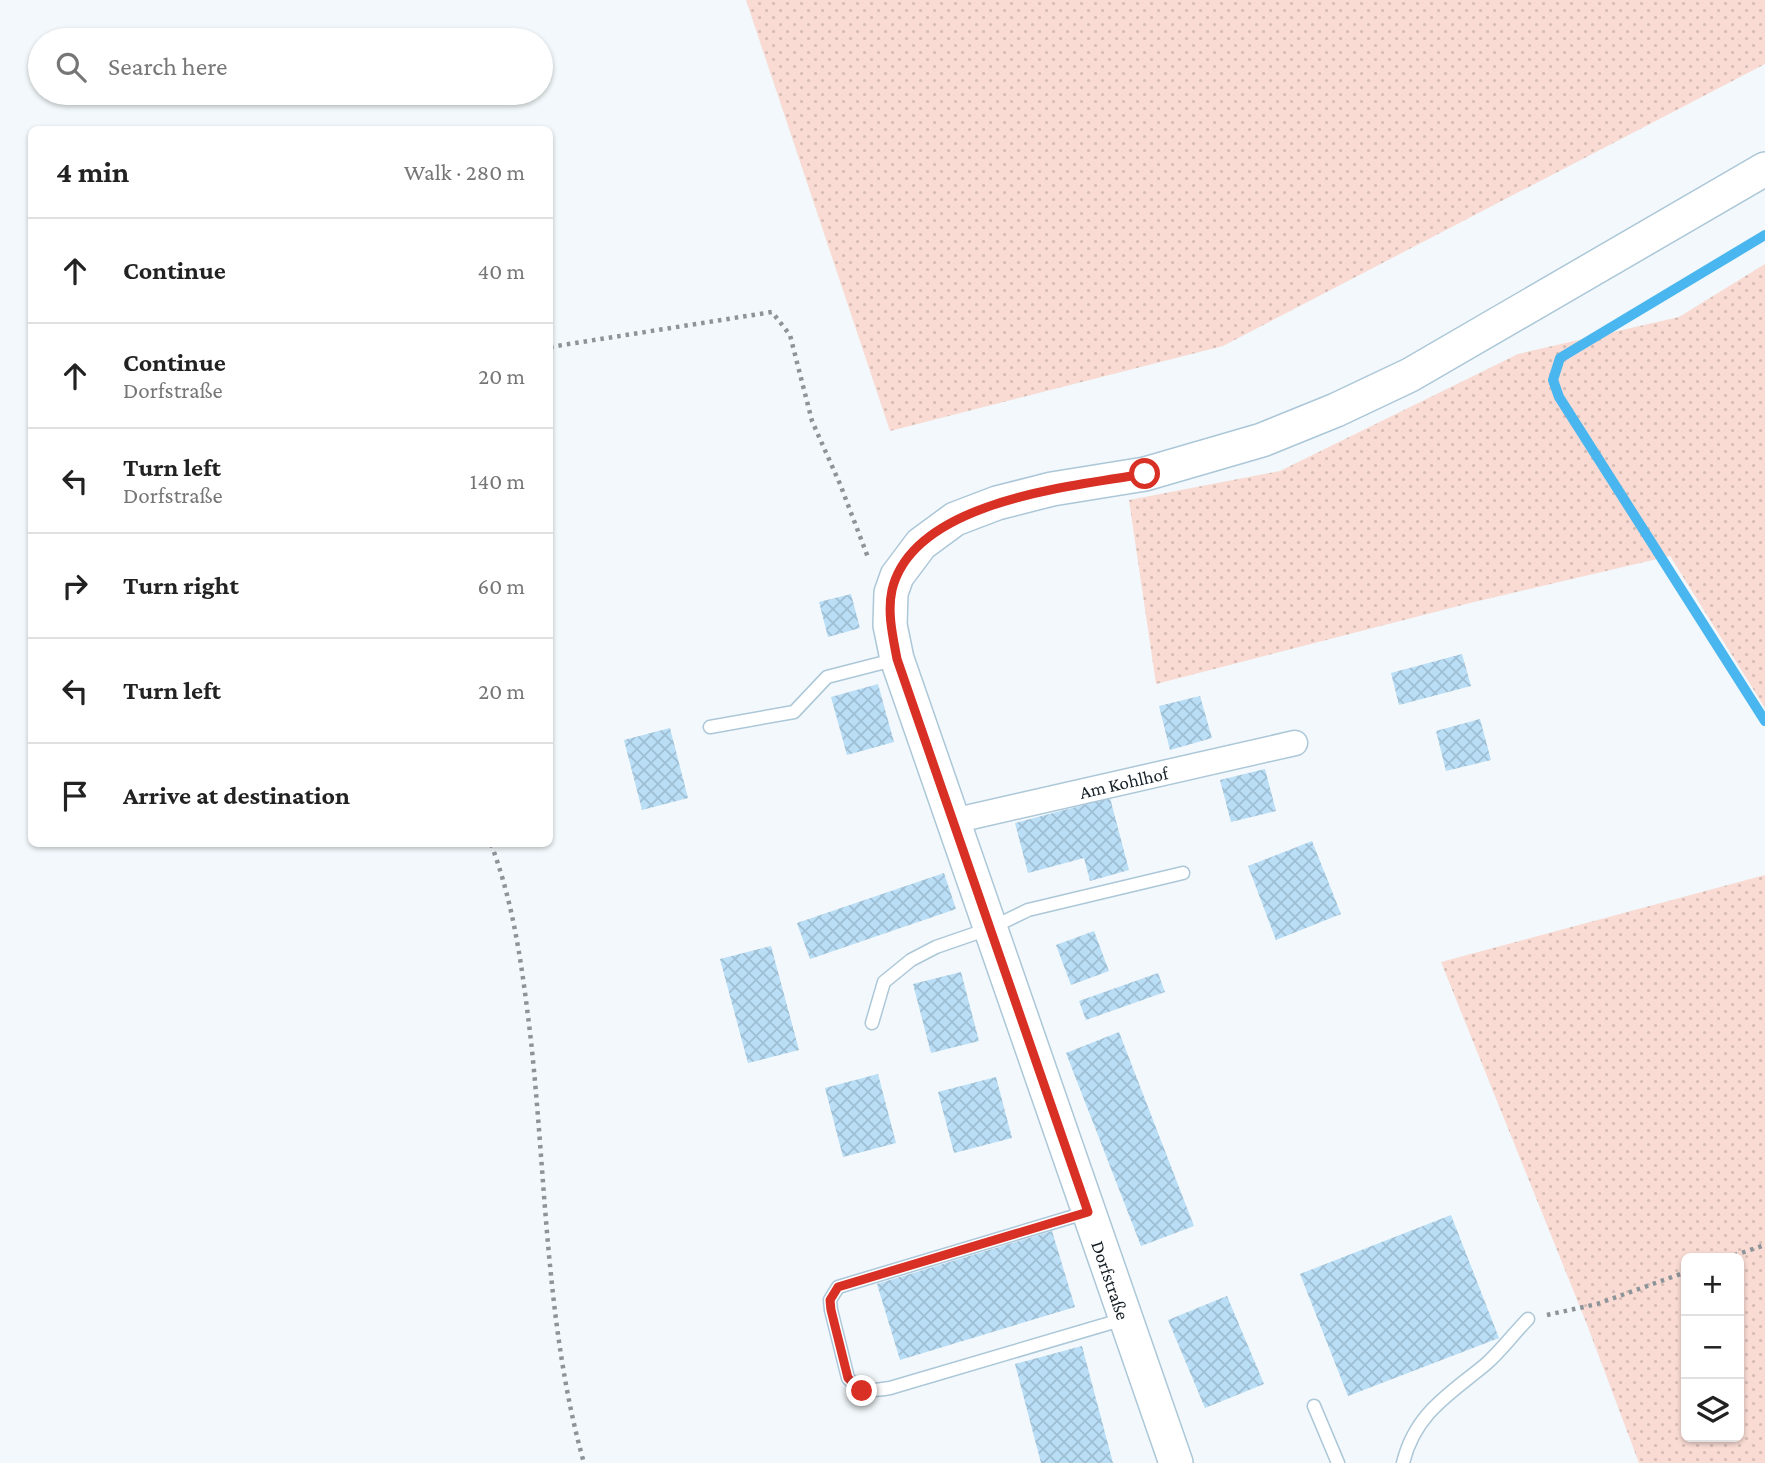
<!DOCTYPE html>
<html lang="en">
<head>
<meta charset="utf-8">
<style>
  :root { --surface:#fff; --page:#f6f6f6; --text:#222; --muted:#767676; --line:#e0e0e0 }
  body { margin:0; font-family:"Crimson Pro",serif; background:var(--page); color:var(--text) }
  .controls { position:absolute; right:21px; bottom:21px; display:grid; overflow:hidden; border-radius:10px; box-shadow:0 2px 5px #0004 }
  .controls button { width:63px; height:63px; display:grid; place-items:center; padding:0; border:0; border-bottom:2px solid var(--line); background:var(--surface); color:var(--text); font:35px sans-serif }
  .stop { position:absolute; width:21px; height:21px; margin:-16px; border:5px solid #d93025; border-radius:50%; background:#fff }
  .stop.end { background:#d93025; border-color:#fff; box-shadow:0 2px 7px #0008 }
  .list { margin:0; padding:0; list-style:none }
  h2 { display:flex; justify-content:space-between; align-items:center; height:91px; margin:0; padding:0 28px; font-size:30px }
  h2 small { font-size:23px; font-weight:400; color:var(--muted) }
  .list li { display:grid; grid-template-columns:46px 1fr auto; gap:21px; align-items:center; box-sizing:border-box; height:105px; padding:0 28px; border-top:2px solid var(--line) }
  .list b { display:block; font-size:26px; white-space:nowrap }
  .list p { margin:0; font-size:23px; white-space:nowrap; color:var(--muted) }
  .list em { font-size:23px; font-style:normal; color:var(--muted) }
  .icon { flex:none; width:38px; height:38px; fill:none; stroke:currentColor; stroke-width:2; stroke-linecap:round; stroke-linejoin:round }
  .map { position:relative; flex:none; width:1765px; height:1463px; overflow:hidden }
  .search { position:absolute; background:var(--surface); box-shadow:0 2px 5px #0004; left:28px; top:28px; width:525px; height:77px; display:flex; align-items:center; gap:18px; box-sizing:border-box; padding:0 24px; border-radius:38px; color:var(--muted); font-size:26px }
  .panel { position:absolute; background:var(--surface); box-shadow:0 2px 5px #0004; left:28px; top:126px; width:525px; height:721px; border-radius:10px }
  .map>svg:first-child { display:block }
  .grass { fill:url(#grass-dots); fill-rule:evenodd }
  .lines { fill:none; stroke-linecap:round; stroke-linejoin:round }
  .stream { stroke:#49b6ef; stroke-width:10 }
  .building { fill:url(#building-cross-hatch) }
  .lane-casing { stroke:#acc7d8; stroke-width:15 }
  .street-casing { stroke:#acc7d8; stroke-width:27 }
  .secondary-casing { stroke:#acc7d8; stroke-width:36 }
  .path { stroke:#8c9499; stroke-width:4.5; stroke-dasharray:3.5 5; stroke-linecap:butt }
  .lane { stroke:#fff; stroke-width:12 }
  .street { stroke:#fff; stroke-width:24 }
  .secondary { stroke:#fff; stroke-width:33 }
  .route { stroke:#d93025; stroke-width:9 }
  .labels { text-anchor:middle; stroke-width:7; stroke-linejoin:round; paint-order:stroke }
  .street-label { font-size:19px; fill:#141e24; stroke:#fff }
</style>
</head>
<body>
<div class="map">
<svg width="1765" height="1463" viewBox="0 0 1765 1463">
  <defs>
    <pattern id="grass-dots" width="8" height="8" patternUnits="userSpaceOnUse" patternTransform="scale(1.75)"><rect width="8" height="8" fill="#f9dbd3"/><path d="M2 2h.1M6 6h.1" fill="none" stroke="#d5bcb5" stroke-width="1.8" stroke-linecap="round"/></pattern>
    <pattern id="building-cross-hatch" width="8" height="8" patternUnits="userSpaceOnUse" patternTransform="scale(1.75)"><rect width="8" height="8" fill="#b9def6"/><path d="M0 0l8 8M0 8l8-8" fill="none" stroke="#9ebed3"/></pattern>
  </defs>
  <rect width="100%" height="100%" fill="#f2f8fb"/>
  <path class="grass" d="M746,0H1765V64L1223,346L890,431Z
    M1765,264V708L1670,556L1470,603L1156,684L1129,500L1280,471L1518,354L1679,317Z
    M1765,875V1463H1639L1586,1322L1441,962ZM1739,1258V1437H1686V1258Z"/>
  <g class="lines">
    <path class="stream" d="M1765,235L1560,358L1553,380L1559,397L1765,721"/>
  </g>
  <path class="building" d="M851,594L860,628L828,637L819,602Z
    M1462,654L1471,686L1399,705L1391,673Z
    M878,684L894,742L847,755L831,697Z
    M1200,696L1212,738L1170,750L1159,706Z
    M1480,719L1491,760L1446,771L1436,731Z
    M670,728L688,798L642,810L624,740Z
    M1265,769L1276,811L1231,822L1220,780Z
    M1110,798L1129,870L1090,881L1084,858L1028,873L1015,823Z
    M1312,841L1341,914L1276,940L1248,866Z
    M944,873L956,909L810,959L797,923Z
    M1094,931L1109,971L1071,985L1056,945Z
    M771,946L799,1050L748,1063L720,959Z
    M961,972L979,1041L931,1053L913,984Z
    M1158,973L1165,992L1086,1020L1079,1001Z
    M1119,1032L1194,1226L1141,1246L1066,1053Z
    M878,1074L896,1143L843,1157L825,1088Z
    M996,1077L1012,1138L954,1153L938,1092Z
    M1451,1215L1499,1338L1348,1396L1300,1274Z
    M1052,1231L1075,1307L900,1360L877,1284Z
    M1227,1296L1264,1384L1205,1408L1168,1320Z
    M1082,1346L1113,1463H1041L1015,1364Z"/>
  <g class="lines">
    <g class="lane-casing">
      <path id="lane" d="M710,727L794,712L827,677L897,659
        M872,1023L884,982L911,960L936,947L991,928L1028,910L1183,873
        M1088,1212L838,1287L830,1300L831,1310L848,1378C860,1393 872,1391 890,1388L1124,1319
        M1314,1406L1338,1463
        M1403,1463C1415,1413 1450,1394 1486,1364C1501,1351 1514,1333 1528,1319"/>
    </g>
    <g class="street-casing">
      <g id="street">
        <path id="s1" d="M953,821L1295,743"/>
      </g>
    </g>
    <g class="secondary-casing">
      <path id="secondary" d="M1176,1463L897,659L890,625L891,593L897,576L921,544L955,519L997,503L1052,489L1145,474L1262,440L1336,410L1410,375L1765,169"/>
    </g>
    <path class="path" d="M550,347L772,312L790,335L812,421L840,484L869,560
      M491,844C515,907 523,974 531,1041C546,1179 546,1329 584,1463
      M1726,1258L1765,1245
      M1547,1315L1597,1304L1686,1272"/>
    <use href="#lane" class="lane"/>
    <use href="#street" class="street"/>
    <use href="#secondary" class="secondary"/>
  </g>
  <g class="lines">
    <path class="route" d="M862,1391L848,1378L831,1310L830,1300L838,1287L1088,1212L897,659C893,637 887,613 892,590C913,501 1071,486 1145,474"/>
  </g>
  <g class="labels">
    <g class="street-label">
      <text dy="7" stroke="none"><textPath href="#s1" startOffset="175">Am Kohlhof</textPath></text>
      <text transform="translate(1111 1280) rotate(71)" y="7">Dorfstraße</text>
    </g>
  </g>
</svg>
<div class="controls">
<button>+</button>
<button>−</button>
<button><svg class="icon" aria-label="layers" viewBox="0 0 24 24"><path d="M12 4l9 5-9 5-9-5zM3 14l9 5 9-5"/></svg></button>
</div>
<div class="stop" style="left:1145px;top:474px"></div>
<div class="stop end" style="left:862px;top:1391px"></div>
<div class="search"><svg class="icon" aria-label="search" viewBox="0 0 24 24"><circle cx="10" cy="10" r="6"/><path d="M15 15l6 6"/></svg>Search here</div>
<section class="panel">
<h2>4 min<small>Walk · 280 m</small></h2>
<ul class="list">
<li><svg class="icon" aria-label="ahead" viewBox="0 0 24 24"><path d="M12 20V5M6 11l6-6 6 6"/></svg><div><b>Continue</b></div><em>40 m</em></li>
<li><svg class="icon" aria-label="ahead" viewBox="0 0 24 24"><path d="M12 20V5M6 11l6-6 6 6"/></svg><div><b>Continue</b><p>Dorfstraße</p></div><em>20 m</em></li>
<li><svg class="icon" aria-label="left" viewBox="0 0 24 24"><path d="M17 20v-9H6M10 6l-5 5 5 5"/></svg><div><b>Turn left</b><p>Dorfstraße</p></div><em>140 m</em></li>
<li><svg class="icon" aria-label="right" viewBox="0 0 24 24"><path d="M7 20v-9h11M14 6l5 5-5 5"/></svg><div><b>Turn right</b></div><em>60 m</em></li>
<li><svg class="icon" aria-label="left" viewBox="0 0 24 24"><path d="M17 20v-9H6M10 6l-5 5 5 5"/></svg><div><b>Turn left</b></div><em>20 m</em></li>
<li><svg class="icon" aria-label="arrive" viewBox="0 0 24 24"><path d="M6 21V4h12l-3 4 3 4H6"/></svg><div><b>Arrive at destination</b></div></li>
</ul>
</section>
</div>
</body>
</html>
